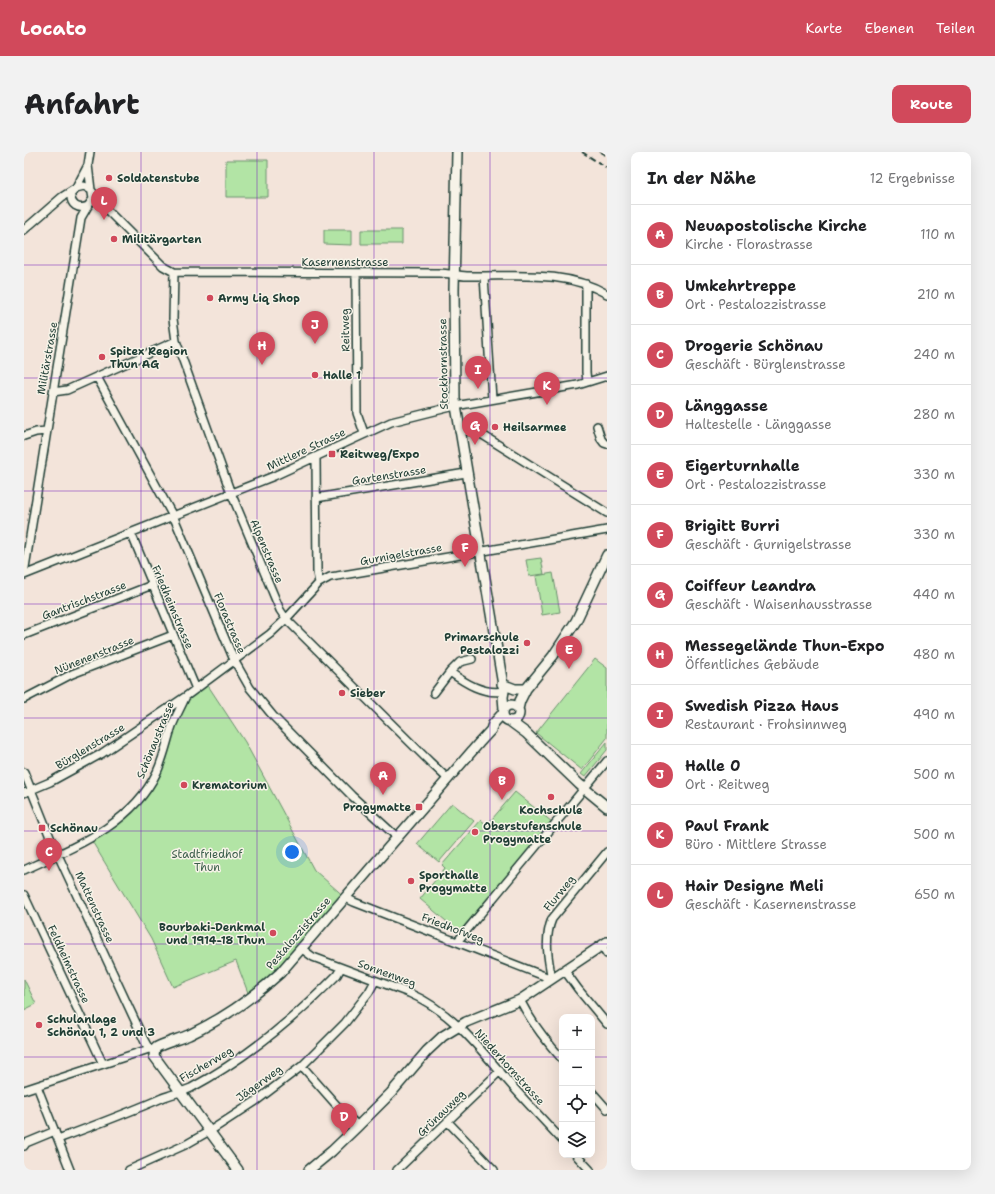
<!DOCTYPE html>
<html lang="de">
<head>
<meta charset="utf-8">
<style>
  :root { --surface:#fff; --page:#f2f2f2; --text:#202124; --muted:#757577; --line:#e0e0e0; --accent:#d1495b }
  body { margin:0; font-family:"Shantell Sans",sans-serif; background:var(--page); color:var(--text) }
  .controls { position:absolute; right:12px; bottom:12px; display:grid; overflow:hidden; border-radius:8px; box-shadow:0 4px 16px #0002 }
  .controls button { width:36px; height:36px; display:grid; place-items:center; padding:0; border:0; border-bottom:1px solid var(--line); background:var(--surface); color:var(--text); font:20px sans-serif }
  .you { position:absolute; left:268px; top:700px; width:14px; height:14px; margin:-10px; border:3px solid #fff; border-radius:50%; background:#1a73e8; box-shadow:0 0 0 6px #1a73e833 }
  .badge { display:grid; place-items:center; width:26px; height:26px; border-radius:50%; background:var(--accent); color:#fff; font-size:13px; font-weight:700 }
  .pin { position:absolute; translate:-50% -33px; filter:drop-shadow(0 1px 2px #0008) }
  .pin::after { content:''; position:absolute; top:21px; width:14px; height:12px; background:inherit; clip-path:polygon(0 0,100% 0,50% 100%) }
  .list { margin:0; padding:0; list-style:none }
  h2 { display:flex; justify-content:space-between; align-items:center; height:52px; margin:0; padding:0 16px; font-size:17px }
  h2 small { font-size:13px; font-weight:400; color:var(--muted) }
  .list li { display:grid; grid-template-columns:26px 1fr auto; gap:12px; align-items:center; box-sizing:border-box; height:60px; padding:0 16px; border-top:1px solid var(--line) }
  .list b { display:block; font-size:15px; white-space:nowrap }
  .list p { margin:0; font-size:13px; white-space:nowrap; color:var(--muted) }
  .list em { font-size:13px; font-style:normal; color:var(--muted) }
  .icon { flex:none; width:22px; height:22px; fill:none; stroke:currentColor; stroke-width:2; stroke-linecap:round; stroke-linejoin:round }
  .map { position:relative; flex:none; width:583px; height:1018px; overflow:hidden; border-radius:8px }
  header { display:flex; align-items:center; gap:24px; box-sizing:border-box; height:56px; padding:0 20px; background:var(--accent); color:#fff }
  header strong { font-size:19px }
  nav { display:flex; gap:22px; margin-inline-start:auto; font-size:14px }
  .intro { display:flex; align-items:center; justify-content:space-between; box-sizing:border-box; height:96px; padding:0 24px }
  h1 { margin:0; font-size:28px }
  .button { padding:10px 18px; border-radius:8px; background:var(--accent); color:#fff; font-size:14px; font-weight:700 }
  main { display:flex; gap:24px; padding:0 24px }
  aside { flex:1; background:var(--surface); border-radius:8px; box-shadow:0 4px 16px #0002 }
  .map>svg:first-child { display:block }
  .green { fill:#b2e4a5; stroke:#68906c }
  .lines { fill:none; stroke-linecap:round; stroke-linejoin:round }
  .street-casing { stroke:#1f3d34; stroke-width:10 }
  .secondary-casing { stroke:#1f3d34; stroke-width:12 }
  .street { stroke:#f7f3e8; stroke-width:7 }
  .secondary { stroke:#f7f3e8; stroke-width:9 }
  .rail { stroke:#1f3d34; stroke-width:2; stroke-dasharray:6 3; stroke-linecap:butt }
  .grid { fill:none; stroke:#7b2cbf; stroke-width:1; stroke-opacity:0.55 }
  .poi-dot { fill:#d1495b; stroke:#f7f3e8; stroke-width:1.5 }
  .labels { text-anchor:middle; stroke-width:3; stroke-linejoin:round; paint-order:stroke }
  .poi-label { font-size:11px; font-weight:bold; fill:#1f3d34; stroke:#f7f3e8; text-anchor:start }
  .street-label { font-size:11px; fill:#1f3d34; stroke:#f7f3e8 }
  .park-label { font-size:11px; fill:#3c5e4b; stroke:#f7f3e8 }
</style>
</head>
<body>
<header>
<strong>Locato</strong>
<nav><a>Karte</a><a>Ebenen</a><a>Teilen</a></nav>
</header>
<div class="intro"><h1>Anfahrt</h1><a class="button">Route</a></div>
<main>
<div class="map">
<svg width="583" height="1018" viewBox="0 0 583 1018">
  <rect width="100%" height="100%" fill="#f3e4da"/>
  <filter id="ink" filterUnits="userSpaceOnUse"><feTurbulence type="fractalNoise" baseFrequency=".025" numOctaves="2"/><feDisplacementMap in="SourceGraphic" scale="8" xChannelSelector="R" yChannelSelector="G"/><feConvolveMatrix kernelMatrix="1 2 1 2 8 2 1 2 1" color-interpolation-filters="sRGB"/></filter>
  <g filter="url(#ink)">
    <path class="green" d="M202,8H244V45H202Z
      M300,78H328V93L300,92Z
      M337,78H378V92H337Z
      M517,406L520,422L505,424L502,408Z
      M529,421L536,460L518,463L512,424Z
      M571,507L583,516V586L558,618L512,581Z
      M183,532L221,590L290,718L322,746L226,846L212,809L149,835L127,787L66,686L86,674L127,631L161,545Z
      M583,590V598L561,625L557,622Z
      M491,640L528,670L435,780L396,747L421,716L418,713L457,668L463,673Z
      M428,651L450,669L415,710L393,692Z
      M0,827L12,852L0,858Z"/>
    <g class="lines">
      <g class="street-casing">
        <path id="street" d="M66,0L64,13L67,38
          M52,36L64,13
          M68,41L69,47L64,54C54,58 46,53 47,42L52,36L60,34L67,38L81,56L139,114L150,120L415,121C425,121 434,124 443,124C490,125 540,117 583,142
          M0,78L38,45L49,38
          M150,120L149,167L152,189L205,336L256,458L262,467L406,610L424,627
          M332,121L333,261L340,281
          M460,124L468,247
          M562,132V220L563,230
          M73,225L151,368L210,508L226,536L249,564L328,644L374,686
          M29,240L43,238L152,189
          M573,274L577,287L580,291L583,292
          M435,279H450L457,282L583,361
          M0,284L12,280L22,279
          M292,306L293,420L295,431
          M292,346L442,321
          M107,381L172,537
          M0,422L57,66L64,54
          M0,423L250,324L367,270L431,254L554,233L583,224
          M0,483L128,433
          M426,520C441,531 460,543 480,539
          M410,541L426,520L436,510L448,507
          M0,547L48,522L149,483
          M0,620L28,690L120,888L125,897
          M0,641L26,630L77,602L161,545L246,482L262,467L295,431L306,425L313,424L583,378
          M0,718C50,695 108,673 133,620C140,605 143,589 148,574C152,564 157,555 161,546
          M0,743L79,912
          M322,746L330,750L528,827
          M433,790L583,609
          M578,794L583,802
          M278,797L289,805L385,841C430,860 459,901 490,936C506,954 522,971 538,988
          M541,819L554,837L583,872
          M528,827C524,808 520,786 528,767L583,700
          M496,848C507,870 522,889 538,907
          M278,914L315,956L334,974
          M13,934L46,1018
          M0,938L125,897L129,898
          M568,940L583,957
          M424,970L470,1018
          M34,987C69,974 104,961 138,946C148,942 158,940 167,936C221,907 270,867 313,823L317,816
          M0,994L2,991L31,979
          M552,1003L566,1018
          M105,1018L161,993L189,977L232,949L278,914L321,871L345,840L351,829
          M373,1018L476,919"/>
      </g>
      <g class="secondary-casing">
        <path id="secondary" d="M433,0L430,138L431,248L480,539L479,545L480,557
          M478,532L491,537H502
          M479 561a8 8 0 1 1 16 0a8 8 0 1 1-16 0Z
          M494,557L496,549L502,537L529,504L552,469L583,403
          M487,570L502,581L555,632L583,655
          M214,1018L133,908L130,904L131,897L133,895C144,890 155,887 165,883C198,867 229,846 256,821L455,591L467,578L469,572L479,561
          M285,1018L308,999L334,974L367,941L403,899L419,884L442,870L496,848L583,790"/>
      </g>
      <use href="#street" class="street"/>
      <use href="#secondary" class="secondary"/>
      <path class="rail" d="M558,0L583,16
        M576,0L583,4"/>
    </g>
  </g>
  <path class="grid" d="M117,0V1018M233,0V1018M350,0V1018M466,0V1018M0,113H583M0,226H583M0,339H583M0,452H583M0,566H583M0,679H583M0,792H583M0,905H538M568,905H583"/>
  <g class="poi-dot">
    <circle cx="85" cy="26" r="4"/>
    <circle cx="90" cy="87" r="4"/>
    <circle cx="186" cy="146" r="4"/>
    <circle cx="78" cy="205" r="4"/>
    <circle cx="291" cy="223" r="4"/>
    <circle cx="471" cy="275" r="4"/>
    <rect x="304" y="298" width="8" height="8" rx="2"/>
    <circle cx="503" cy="491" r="4"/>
    <circle cx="318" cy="541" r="4"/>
    <circle cx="160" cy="633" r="4"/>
    <circle cx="527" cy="645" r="4"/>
    <rect x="391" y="651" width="8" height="8" rx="2"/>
    <rect x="14" y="672" width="8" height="8" rx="2"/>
    <circle cx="451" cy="680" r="4"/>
    <circle cx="387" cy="729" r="4"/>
    <circle cx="249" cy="781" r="4"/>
    <circle cx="15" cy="873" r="4"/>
  </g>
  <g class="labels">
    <g class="poi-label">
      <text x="93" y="30">Soldatenstube</text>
      <text x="98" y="91">Militärgarten</text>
      <text x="194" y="150">Army Liq Shop</text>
      <text x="86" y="203">Spitex Region<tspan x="86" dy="13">Thun AG</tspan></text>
      <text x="299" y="227">Halle 1</text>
      <text x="479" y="279">Heilsarmee</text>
      <text x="316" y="306">Reitweg/Expo</text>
      <text x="495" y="489" text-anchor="end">Primarschule<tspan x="495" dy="13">Pestalozzi</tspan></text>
      <text x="326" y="545">Sieber</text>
      <text x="168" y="637">Krematorium</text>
      <text x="387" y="659" text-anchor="end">Progymatte</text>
      <text x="527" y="662" text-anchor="middle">Kochschule</text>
      <text x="459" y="678">Oberstufenschule<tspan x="459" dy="13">Progymatte</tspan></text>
      <text x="26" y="680">Schönau</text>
      <text x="395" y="727">Sporthalle<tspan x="395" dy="13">Progymatte</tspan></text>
      <text x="241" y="779" text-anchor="end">Bourbaki-Denkmal<tspan x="241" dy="13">und 1914-18 Thun</tspan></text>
      <text x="23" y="871">Schulanlage<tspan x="23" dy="13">Schönau 1, 2 und 3</tspan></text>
    </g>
    <g class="street-label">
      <text x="321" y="114">Kasernenstrasse</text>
      <text transform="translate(321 178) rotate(-91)" y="4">Reitweg</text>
      <text transform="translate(23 206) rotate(-80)" y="4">Militärstrasse</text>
      <text transform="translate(419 212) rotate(-91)" y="4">Stockhornstrasse</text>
      <text transform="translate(282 297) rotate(-25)" y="4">Mittlere Strasse</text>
      <text transform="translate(365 323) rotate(-9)" y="4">Gartenstrasse</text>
      <text transform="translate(243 399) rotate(67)" y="4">Alpenstrasse</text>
      <text transform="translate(377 402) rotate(-10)" y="4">Gurnigelstrasse</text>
      <text transform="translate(60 448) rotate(-21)" y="4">Gantrischstrasse</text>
      <text transform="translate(149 455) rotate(67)" y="4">Friedheimstrasse</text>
      <text transform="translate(206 471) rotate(67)" y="4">Florastrasse</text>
      <text transform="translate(70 503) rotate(-22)" y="4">Nünenenstrasse</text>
      <text transform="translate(131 588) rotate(-68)" y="4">Schönaustrasse</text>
      <text transform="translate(66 594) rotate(-31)" y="4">Bürglenstrasse</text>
      <text transform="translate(535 741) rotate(-51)" y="4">Flurweg</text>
      <text transform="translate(71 755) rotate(65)" y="4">Mattenstrasse</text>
      <text transform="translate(429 776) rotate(21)" y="4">Friedhofweg</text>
      <text transform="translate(274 781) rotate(-49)" y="4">Pestalozzistrasse</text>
      <text transform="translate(45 812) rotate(65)" y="4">Feldheimstrasse</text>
      <text transform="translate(363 821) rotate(20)" y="4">Sonnenweg</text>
      <text transform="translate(182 912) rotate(-30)" y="4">Fischerweg</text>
      <text transform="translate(486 915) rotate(48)" y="4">Niederhornstrasse</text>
      <text transform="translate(235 931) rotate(-36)" y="4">Jägerweg</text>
      <text transform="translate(417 961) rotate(-44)" y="4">Grünauweg</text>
    </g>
    <g class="park-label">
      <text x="183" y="706">Stadtfriedhof<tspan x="183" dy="13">Thun</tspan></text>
    </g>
  </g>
</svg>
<div class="controls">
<button>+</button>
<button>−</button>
<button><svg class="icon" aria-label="locate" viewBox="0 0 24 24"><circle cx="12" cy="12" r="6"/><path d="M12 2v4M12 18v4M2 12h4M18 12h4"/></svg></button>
<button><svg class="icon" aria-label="layers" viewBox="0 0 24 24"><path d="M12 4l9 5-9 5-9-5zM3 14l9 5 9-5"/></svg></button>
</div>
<div class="you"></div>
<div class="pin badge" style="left:359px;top:643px">A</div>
<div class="pin badge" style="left:478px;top:648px">B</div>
<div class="pin badge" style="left:25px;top:719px">C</div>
<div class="pin badge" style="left:320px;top:984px">D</div>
<div class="pin badge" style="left:545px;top:517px">E</div>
<div class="pin badge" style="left:441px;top:415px">F</div>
<div class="pin badge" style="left:451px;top:293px">G</div>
<div class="pin badge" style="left:238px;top:213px">H</div>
<div class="pin badge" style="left:454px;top:237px">I</div>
<div class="pin badge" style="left:291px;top:192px">J</div>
<div class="pin badge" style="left:523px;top:253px">K</div>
<div class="pin badge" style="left:80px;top:68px">L</div>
</div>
<aside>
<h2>In der Nähe<small>12 Ergebnisse</small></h2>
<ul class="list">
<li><span class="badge">A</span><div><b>Neuapostolische Kirche</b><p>Kirche · Florastrasse</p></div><em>110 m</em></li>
<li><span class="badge">B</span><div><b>Umkehrtreppe</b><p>Ort · Pestalozzistrasse</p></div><em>210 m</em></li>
<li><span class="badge">C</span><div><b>Drogerie Schönau</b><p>Geschäft · Bürglenstrasse</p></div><em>240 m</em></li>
<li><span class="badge">D</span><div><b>Länggasse</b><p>Haltestelle · Länggasse</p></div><em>280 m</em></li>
<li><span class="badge">E</span><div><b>Eigerturnhalle</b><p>Ort · Pestalozzistrasse</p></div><em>330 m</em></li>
<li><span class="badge">F</span><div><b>Brigitt Burri</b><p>Geschäft · Gurnigelstrasse</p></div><em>330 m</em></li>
<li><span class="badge">G</span><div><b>Coiffeur Leandra</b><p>Geschäft · Waisenhausstrasse</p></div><em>440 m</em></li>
<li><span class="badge">H</span><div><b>Messegelände Thun-Expo</b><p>Öffentliches Gebäude</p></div><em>480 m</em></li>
<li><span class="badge">I</span><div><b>Swedish Pizza Haus</b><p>Restaurant · Frohsinnweg</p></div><em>490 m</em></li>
<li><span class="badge">J</span><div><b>Halle 0</b><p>Ort · Reitweg</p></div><em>500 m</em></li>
<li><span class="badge">K</span><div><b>Paul Frank</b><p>Büro · Mittlere Strasse</p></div><em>500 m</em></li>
<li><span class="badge">L</span><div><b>Hair Designe Meli</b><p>Geschäft · Kasernenstrasse</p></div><em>650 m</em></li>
</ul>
</aside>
</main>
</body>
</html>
